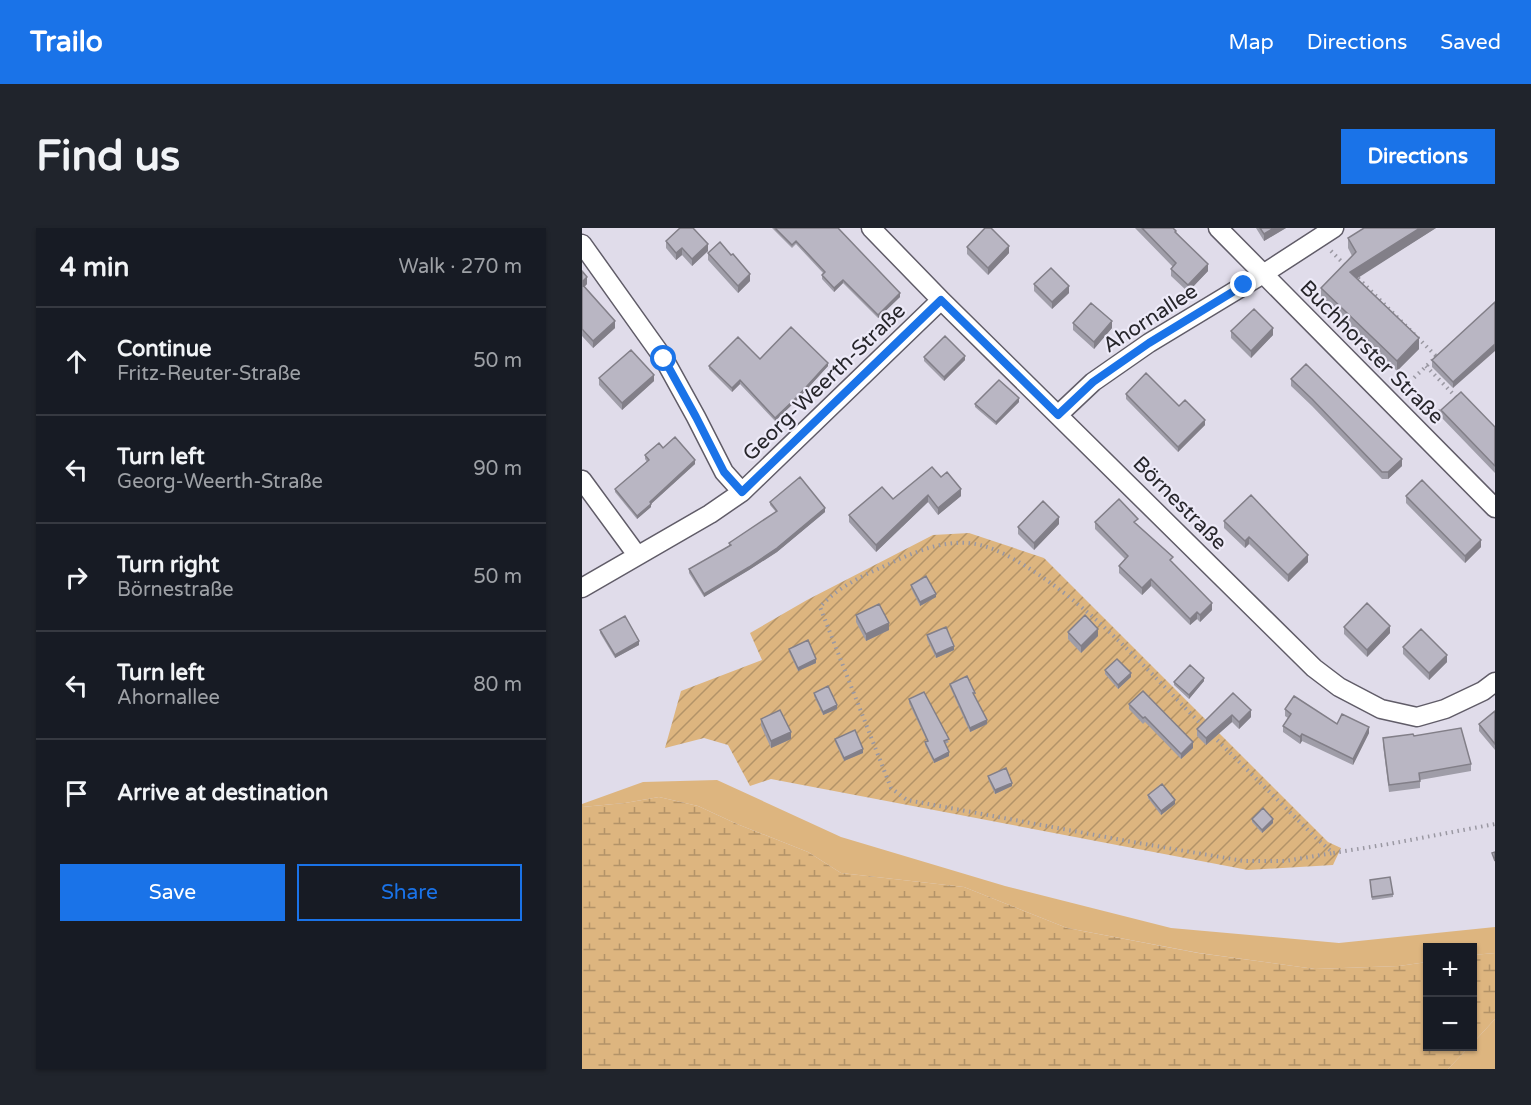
<!DOCTYPE html>
<html lang="en">
<head>
<meta charset="utf-8">
<style>
  :root { --surface:#171b24; --page:#20242c; --text:#f1f3f6; --muted:#9ea1a6; --line:#363941; --accent:#1a73e8 }
  body { margin:0; font-family:"Varela Round",sans-serif; background:var(--page); color:var(--text) }
  .controls { position:absolute; right:18px; bottom:18px; display:grid; overflow:hidden; border-radius:0px; box-shadow:0 2px 4px #0004 }
  .controls button { width:54px; height:54px; display:grid; place-items:center; padding:0; border:0; border-bottom:2px solid var(--line); background:var(--surface); color:var(--text); font:30px sans-serif }
  .stop { position:absolute; width:18px; height:18px; margin:-14px; border:4px solid #1a73e8; border-radius:50%; background:#fff }
  .stop.end { background:#1a73e8; border-color:#fff; box-shadow:0 2px 6px #0008 }
  .list { margin:0; padding:0; list-style:none }
  h2 { display:flex; justify-content:space-between; align-items:center; height:78px; margin:0; padding:0 24px; font-size:26px }
  h2 small { font-size:20px; font-weight:400; color:var(--muted) }
  .list li { display:grid; grid-template-columns:39px 1fr auto; gap:18px; align-items:center; box-sizing:border-box; height:108px; padding:0 24px; border-top:2px solid var(--line) }
  .list b { display:block; font-size:22px; white-space:nowrap }
  .list p { margin:0; font-size:20px; white-space:nowrap; color:var(--muted) }
  .list em { font-size:20px; font-style:normal; color:var(--muted) }
  .actions { display:flex; gap:12px; padding:18px 24px }
  .actions a { flex:1; padding:14px 0; border:2px solid var(--accent); border-radius:0px; text-align:center; font-size:21px; color:var(--accent) }
  .actions .main { background:var(--accent); color:#fff }
  .icon { flex:none; width:33px; height:33px; fill:none; stroke:currentColor; stroke-width:2; stroke-linecap:round; stroke-linejoin:round }
  .map { position:relative; flex:none; width:913px; height:841px; overflow:hidden; border-radius:0px }
  header { display:flex; align-items:center; gap:36px; box-sizing:border-box; height:84px; padding:0 30px; background:var(--accent); color:#fff }
  header strong { font-size:28px }
  nav { display:flex; gap:33px; margin-inline-start:auto; font-size:21px }
  .intro { display:flex; align-items:center; justify-content:space-between; box-sizing:border-box; height:144px; padding:0 36px }
  h1 { margin:0; font-size:42px }
  .button { padding:15px 27px; border-radius:0px; background:var(--accent); color:#fff; font-size:21px; font-weight:700 }
  main { display:flex; gap:36px; padding:0 36px }
  aside { flex:1; background:var(--surface); border-radius:0px; box-shadow:0 2px 4px #0004 }
  .map>svg:first-child { display:block }
  .grass { fill:#ddb57f }
  .wetland { fill:url(#wetland-marsh) }
  .garden { fill:url(#garden-furrows) }
  .lines { fill:none; stroke-linecap:round; stroke-linejoin:round }
  .street-casing { stroke:#605c68; stroke-width:21 }
  .path { stroke:#9a98a2; stroke-width:4; stroke-dasharray:1.5 4.5; stroke-linecap:butt }
  .street { stroke:#fff; stroke-width:18 }
  .wall { fill:#9f9da8 }
  .shaded-wall { fill:#827f88 }
  .building { fill:#b9b6c3; stroke:#827f88; stroke-width:1.5 }
  .route { stroke:#1a73e8; stroke-width:8 }
  .labels { text-anchor:middle; stroke-width:4.5; stroke-linejoin:round; paint-order:stroke }
  .street-label { font-size:21px; fill:#27262b; stroke:#edeaf8 }
</style>
</head>
<body>
<header>
<strong>Trailo</strong>
<nav><a>Map</a><a>Directions</a><a>Saved</a></nav>
</header>
<div class="intro"><h1>Find us</h1><a class="button">Directions</a></div>
<main>
<aside>
<h2>4 min<small>Walk · 270 m</small></h2>
<ul class="list">
<li><svg class="icon" aria-label="ahead" viewBox="0 0 24 24"><path d="M12 20V5M6 11l6-6 6 6"/></svg><div><b>Continue</b><p>Fritz-Reuter-Straße</p></div><em>50 m</em></li>
<li><svg class="icon" aria-label="left" viewBox="0 0 24 24"><path d="M17 20v-9H6M10 6l-5 5 5 5"/></svg><div><b>Turn left</b><p>Georg-Weerth-Straße</p></div><em>90 m</em></li>
<li><svg class="icon" aria-label="right" viewBox="0 0 24 24"><path d="M7 20v-9h11M14 6l5 5-5 5"/></svg><div><b>Turn right</b><p>Börnestraße</p></div><em>50 m</em></li>
<li><svg class="icon" aria-label="left" viewBox="0 0 24 24"><path d="M17 20v-9H6M10 6l-5 5 5 5"/></svg><div><b>Turn left</b><p>Ahornallee</p></div><em>80 m</em></li>
<li><svg class="icon" aria-label="arrive" viewBox="0 0 24 24"><path d="M6 21V4h12l-3 4 3 4H6"/></svg><div><b>Arrive at destination</b></div></li>
</ul>
<div class="actions"><a class="main">Save</a><a>Share</a></div>
</aside>
<div class="map">
<svg width="913" height="841" viewBox="0 0 913 841">
  <defs>
    <pattern id="wetland-marsh" width="20" height="14" patternUnits="userSpaceOnUse" patternTransform="scale(1.5)"><rect width="20" height="14" fill="#ddb57f"/><path d="M1 5h8M5 5V1M11 12h8M15 12V8" fill="none" stroke="#b39368"/></pattern>
    <pattern id="garden-furrows" width="10" height="10" patternUnits="userSpaceOnUse" patternTransform="scale(1.5)"><rect width="10" height="10" fill="#ddb57f"/><path d="M-1 1l2-2M0 10L10 0M9 11l2-2" fill="none" stroke="#b39368"/></pattern>
  </defs>
  <rect width="100%" height="100%" fill="#e0dcea"/>
  <path class="grass" d="M135,552L259,609L423,658L589,700L757,715L913,699V725L891,727L890,720H846L845,734L817,738L733,741L617,725L485,700L382,659L259,645L226,624L155,596L116,578L77,569L43,575L0,579V576L61,554Z
    M913,791V841H866L887,819L890,818L891,815Z"/>
  <path class="wetland" d="M77,569L116,578L155,596L226,624L259,645L382,659L485,700L616,725L733,741L817,738L845,734L846,818L887,819L866,841H0V579L43,575Z
    M913,725V791L891,815V727Z"/>
  <path class="garden" d="M387,305L462,330L746,614L759,620L751,637L666,642L189,551L168,558L146,517L122,510L83,520L99,463L180,432L168,405L225,372L351,307Z"/>
  <g class="lines">
    <g class="street-casing">
      <path id="street" d="M289,0L359,72L732,440L757,459L799,481L835,489L863,481L901,463L913,454
        M636,0L913,280
        M0,16L82,131L114,189L142,244L160,264
        M476,187L511,154L567,115L681,46L752,0
        M0,252L55,327
        M0,360L128,286L160,264L359,72"/>
    </g>
    <path class="path" d="M749,23L765,39
      M772,46L854,128
      M844,138L874,169
      M819,162L855,128
      M849,192L861,180
      M621,498C566,443 512,381 445,339C427,328 408,317 386,315C359,313 332,324 307,336C282,347 257,358 238,379L309,560L325,572L556,615L662,633H704L751,625
      M631,508L734,610L751,625L807,616L913,596"/>
    <use href="#street" class="street"/>
  </g>
  <path class="wall" d="M190,0H256L318,69L296,90L261,55L252,64L240,51V47L241,45L214,16L210,20Z
    M553,0H591L626,43L606,64L589,48V41L591,39Z
    M674,0H704L682,13Z
    M782,0H854L774,50L837,121L815,143L739,70V60L770,28L766,20V10Z
    M84,13L126,23L110,38L100,27L94,32L84,20Z
    M385,19L427,25L406,47L385,26Z
    M126,25L149,27L168,53L156,65L126,32Z
    M0,43L5,56L2,59L33,100L11,120L0,108Z
    M452,56L487,65L470,81L452,63Z
    M913,74L871,160L850,139V132Z
    M491,95L530,100L512,121L491,102Z
    M649,103L691,107L669,130L649,110Z
    M342,129L383,132L362,153L342,133Z
    M127,138H246L215,172L193,193L158,156L150,164L127,141Z
    M17,150L72,153L40,182L17,157Z
    M709,151L820,238L806,251H800L730,178L709,158Z
    M544,166L597,178L623,197L596,224L544,171Z
    M437,174L414,197L393,179V176Z
    M859,182L913,199V245L859,189Z
    M81,220L113,236L69,276V279L55,291L33,264V261L65,234L63,231V227Z
    M359,249L379,268L356,287L346,274L294,324L267,294V287L311,271Z
    M824,268L899,319L883,335L824,275Z
    M188,274L243,284L195,324L167,342L122,369L107,345V341L147,318V315L194,284L188,277Z
    M642,293L726,334L706,354L667,316L663,320L642,300Z
    M513,294L556,298L591,335L630,382L618,394L615,391L608,397L569,358L560,367L537,345V338L543,331L513,301Z
    M477,296L452,322L436,306V299Z
    M329,357L354,369L338,378L329,360Z
    M274,387L307,402L284,413L274,394Z
    M762,399L808,405L785,429L762,406Z
    M18,402L57,417L33,430L18,405Z
    M486,404L516,408L499,425L486,411Z
    M345,407L372,422L354,430L345,411Z
    M821,419L865,434L847,452L821,426Z
    M207,421L234,435L216,443L207,424Z
    M523,442L549,449L536,461L523,446Z
    M622,453L607,471L592,457V454Z
    M368,456L393,468L405,496L388,504L368,459Z
    M232,465L255,481L241,487L232,468Z
    M651,465L669,489L657,501L650,494L624,517L615,508V501Z
    M327,471L367,514L363,516L367,528L352,535L343,517V514L345,513L327,475Z
    M547,476L611,520L599,531L563,494L561,496L547,481Z
    M703,481L787,505L771,537L720,513L718,516L701,504V498L706,490L703,488Z
    M913,483V522L897,503V496Z
    M179,491L209,511L189,520L179,498Z
    M832,508L889,536V543L838,552V560L807,564L801,517V510Z
    M253,511L281,525L262,533L253,514Z
    M406,548L430,558L413,566L406,551Z
    M566,567L593,576L579,587L566,570Z
    M670,591L691,595L680,605L670,594Z
    M788,652L811,666V669L790,672Z"/>
  <path class="shaded-wall" d="M692,0H704L682,13V6Z
    M838,0H854L768,55V44Z
    M126,16V23L110,38V31Z
    M427,18V25L406,47V40Z
    M100,20V27L94,32V25Z
    M626,36V43L606,64V57Z
    M168,46V53L156,65V58Z
    M5,49V56L0,61V54Z
    M261,52V55L252,64V60Z
    M487,58V65L470,81V74Z
    M318,65V69L296,90V87Z
    M33,93V100L11,120V113Z
    M530,93V100L512,121V114Z
    M691,100V107L669,130V123Z
    M837,110V121L815,143V133Z
    M913,116V123L871,160V154Z
    M383,128V132L362,153V149Z
    M246,135V138L215,172L193,193V190Z
    M72,147V153L40,182V175Z
    M158,152V156L150,164V160Z
    M437,170V174L414,197V194Z
    M623,192V197L596,224V219Z
    M820,231V238L806,251V244Z
    M113,232V236L69,276V279L55,291V288L68,274Z
    M379,261V268L356,287V280Z
    M346,267V274L294,324V317Z
    M243,280V284L195,324L167,342L122,369V366Z
    M477,289V296L452,322V315Z
    M667,309V316L663,320V313Z
    M899,312V319L883,335V328Z
    M726,327V334L706,354V347Z
    M569,351V358L560,367V360Z
    M354,366V369L338,378V374Z
    M630,375V382L618,394V387Z
    M615,384V391L608,397V391Z
    M307,395V402L284,413V406Z
    M808,398V405L785,429V422Z
    M516,401V408L499,425V418Z
    M57,413V417L33,430V427Z
    M372,418V422L354,430V426Z
    M865,427V434L847,452V445Z
    M234,431V435L216,443V440Z
    M549,445V449L536,461V457Z
    M622,450V453L607,471V467Z
    M255,477V481L241,487V484Z
    M669,482V489L657,501V494Z
    M650,487V494L624,517V510Z
    M405,492V496L388,504V500Z
    M787,499V505L771,537V531Z
    M209,504V511L189,520V513Z
    M720,506V513L718,516V509Z
    M611,514V520L599,531V526Z
    M281,521V525L262,533V530Z
    M367,524V528L352,535V532Z
    M430,555V558L413,566V562Z
    M593,572V576L579,587V583Z
    M691,591V595L680,605V602Z"/>
  <path class="building" d="M98,0H111L126,16L110,31L100,20L94,25L84,13Z
    M193,0H256L318,65L296,87L261,52L252,60L240,47L243,44L214,13L210,17Z
    M403,0H409L427,18L406,40L385,19Z
    M560,0H591L594,3L593,4L626,36L606,57L589,41L594,35Z
    M678,0H692L682,6Z
    M782,0H838L768,44L837,110L815,133L739,60L774,24L766,10Z
    M138,14L149,27L151,26L168,46L156,58L126,25Z
    M469,40L487,58L470,74L452,56Z
    M0,43L5,49L0,54Z
    M0,56L33,93L11,113L0,101Z
    M913,74V116L871,154L850,132Z
    M509,75L530,93L512,114L491,95Z
    M672,81L691,100L669,123L649,103Z
    M209,99L246,135L215,169L193,190L158,152L150,160L127,138L156,109L178,131Z
    M363,108L383,128L362,149L342,129Z
    M49,122L72,147L40,175L17,150Z
    M724,136L820,231L806,244H800L730,171L709,151Z
    M564,145L597,178L603,172L623,192L596,219L544,166Z
    M417,152L437,170L414,194L393,176Z
    M879,164L913,199V238L859,182Z
    M93,209L113,232L68,274L69,276L55,288L33,261L67,232L63,227L77,215L81,220Z
    M350,239L359,249L365,244L379,261L356,280L346,267L294,317L267,287L300,259L311,271Z
    M218,249L243,280L195,320L167,339L122,366L107,341L149,317L147,315L195,283L188,274Z
    M840,252L899,312L883,328L824,268Z
    M669,267L726,327L706,347L667,309L663,313L642,293Z
    M537,271L556,291L552,294L591,329L588,332L630,375L618,387L615,384L608,391L569,351L560,360L537,338L546,328L513,294Z
    M461,273L477,289L452,315L436,299Z
    M344,348L354,366L338,374L329,357Z
    M785,375L808,398L785,422L762,399Z
    M297,376L307,395L284,406L274,387Z
    M503,387L516,401L499,418L486,404Z
    M43,388L57,413L33,427L18,402Z
    M364,399L372,418L354,426L345,407Z
    M839,401L865,427L847,445L821,419Z
    M226,412L234,431L216,440L207,421Z
    M535,431L549,445L536,457L523,442Z
    M608,437L622,450L607,467L592,454Z
    M385,448L393,465H391L405,492L388,500L368,456Z
    M246,458L255,477L241,484L232,465Z
    M561,463L611,514L599,526L563,489L561,490L547,476Z
    M342,464L367,511L362,513L367,524L352,532L343,514L346,513L327,471Z
    M651,465L669,482L657,494L650,487L624,510L615,501Z
    M712,468L755,496L760,486L787,499L771,531L720,506L718,509L701,498L709,486L703,481Z
    M198,482L209,504L189,513L179,491Z
    M913,483V516L897,496Z
    M879,500L889,536L837,545L838,553L807,557L801,510L831,506L832,508Z
    M273,502L281,521L262,530L253,511Z
    M424,540L430,555L413,562L406,548Z
    M580,556L593,572L579,583L566,567Z
    M681,580L691,591L680,602L670,591Z
    M913,624V633L910,625Z
    M808,649L811,666L790,669L788,652Z"/>
  <g class="lines">
    <path class="route" d="M82,131L114,189L142,244L160,264L359,72L476,187L511,154L567,115L662,57"/>
  </g>
  <g class="labels">
    <g class="street-label">
      <text transform="translate(568 90) rotate(-33)" y="7">Ahornallee</text>
      <text transform="translate(790 124) rotate(45)" y="7">Buchhorster Straße</text>
      <text transform="translate(242 154) rotate(-44)" y="7">Georg-Weerth-Straße</text>
      <text transform="translate(598 275) rotate(45)" y="7">Börnestraße</text>
    </g>
  </g>
</svg>
<div class="controls">
<button>+</button>
<button>−</button>
</div>
<div class="stop" style="left:82px;top:131px"></div>
<div class="stop end" style="left:662px;top:57px"></div>
</div>
</main>
</body>
</html>
